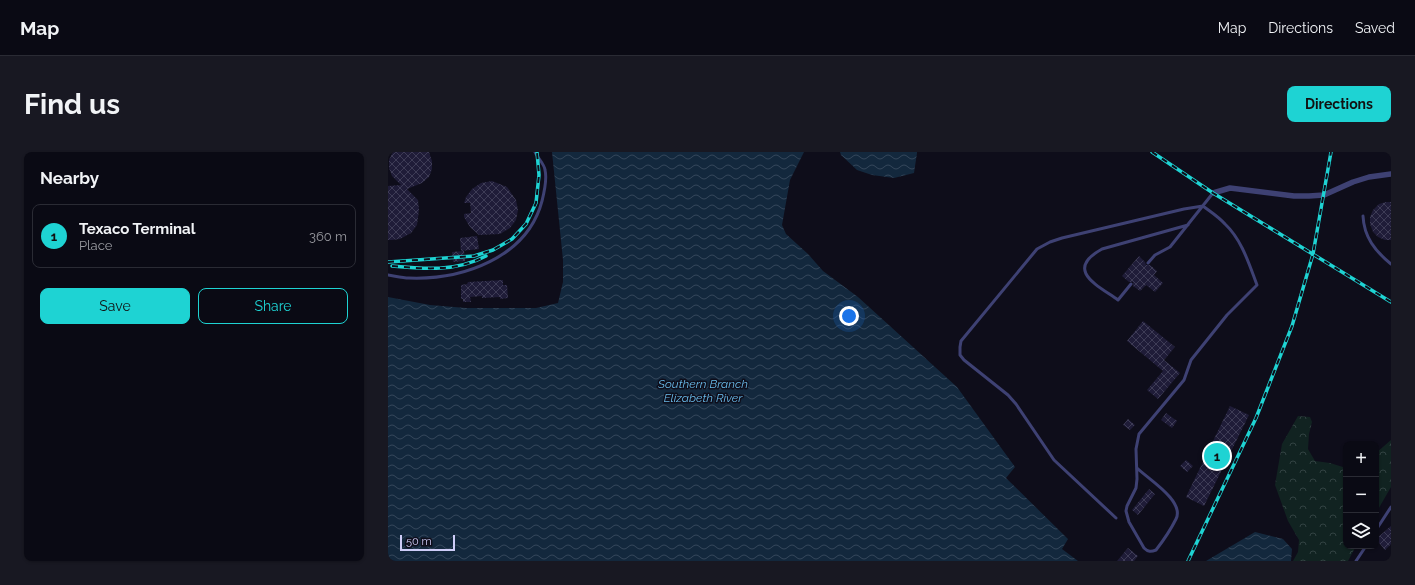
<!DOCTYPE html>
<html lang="en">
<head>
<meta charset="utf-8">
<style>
  :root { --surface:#0a0a14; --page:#181822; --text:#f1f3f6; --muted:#999aa0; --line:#2a2b34; --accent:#1ed3d3 }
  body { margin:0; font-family:Raleway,sans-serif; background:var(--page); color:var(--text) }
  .controls { position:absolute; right:12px; bottom:12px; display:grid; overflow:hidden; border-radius:8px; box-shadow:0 1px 3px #0004 }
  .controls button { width:36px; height:36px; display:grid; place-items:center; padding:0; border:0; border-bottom:1px solid var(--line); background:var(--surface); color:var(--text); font:20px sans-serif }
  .scale { position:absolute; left:12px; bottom:10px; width:55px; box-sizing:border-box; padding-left:4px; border:2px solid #cecdf8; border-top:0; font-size:11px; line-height:14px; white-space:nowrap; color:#cecdf8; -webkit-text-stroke:3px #0e0d1a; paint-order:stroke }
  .you { position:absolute; left:461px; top:164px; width:14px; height:14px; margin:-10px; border:3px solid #fff; border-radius:50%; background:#1a73e8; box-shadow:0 0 0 6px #1a73e833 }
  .badge { display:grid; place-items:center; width:26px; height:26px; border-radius:50%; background:var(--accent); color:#111; font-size:13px; font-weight:700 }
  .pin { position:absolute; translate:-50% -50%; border:2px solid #fff; box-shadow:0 1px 4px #0006 }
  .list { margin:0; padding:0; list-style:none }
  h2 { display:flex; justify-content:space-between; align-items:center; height:52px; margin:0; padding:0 16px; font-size:17px }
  h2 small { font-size:13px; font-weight:400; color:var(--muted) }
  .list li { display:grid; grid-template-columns:26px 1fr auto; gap:12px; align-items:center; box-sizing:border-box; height:64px; margin:0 8px 8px; padding:0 8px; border:1px solid var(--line); border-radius:8px }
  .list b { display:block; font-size:15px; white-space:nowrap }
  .list p { margin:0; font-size:13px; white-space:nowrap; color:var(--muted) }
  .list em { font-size:13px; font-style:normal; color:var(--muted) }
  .actions { display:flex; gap:8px; padding:12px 16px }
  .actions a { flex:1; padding:9px 0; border:1px solid var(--accent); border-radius:8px; text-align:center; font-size:14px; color:var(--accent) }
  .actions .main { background:var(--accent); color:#111 }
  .icon { flex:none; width:22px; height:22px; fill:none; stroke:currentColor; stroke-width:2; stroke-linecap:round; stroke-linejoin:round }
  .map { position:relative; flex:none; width:1003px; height:409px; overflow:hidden; border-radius:8px }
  header { display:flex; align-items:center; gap:24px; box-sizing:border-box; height:56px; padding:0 20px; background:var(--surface); border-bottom:1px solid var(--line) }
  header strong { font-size:19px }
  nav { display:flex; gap:22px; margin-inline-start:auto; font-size:14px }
  .intro { display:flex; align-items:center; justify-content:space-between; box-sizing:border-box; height:96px; padding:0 24px }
  h1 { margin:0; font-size:28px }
  .button { padding:10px 18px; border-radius:8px; background:var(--accent); color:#111; font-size:14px; font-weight:700 }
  main { display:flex; gap:24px; padding:0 24px }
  aside { flex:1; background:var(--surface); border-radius:8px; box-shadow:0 1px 3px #0004 }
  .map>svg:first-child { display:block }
  .forest { fill:url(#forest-crowns) }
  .water { fill:url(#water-waves) }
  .building { fill:url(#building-cross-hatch) }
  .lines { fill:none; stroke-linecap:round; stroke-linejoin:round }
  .lane { stroke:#3e4173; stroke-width:3 }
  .street { stroke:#3e4173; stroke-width:5.5 }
  .rail-casing { stroke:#1ed3d3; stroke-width:3.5 }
  .rail { stroke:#0e0d1a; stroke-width:2; stroke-dasharray:6; stroke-linecap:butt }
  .labels { text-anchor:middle; stroke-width:3; stroke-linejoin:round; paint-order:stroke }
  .water-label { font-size:12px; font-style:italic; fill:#69bbea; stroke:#0e0d1a }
</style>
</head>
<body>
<header>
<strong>Map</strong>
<nav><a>Map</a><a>Directions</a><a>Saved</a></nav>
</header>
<div class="intro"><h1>Find us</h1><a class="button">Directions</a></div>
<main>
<aside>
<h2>Nearby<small></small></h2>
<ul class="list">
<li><span class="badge">1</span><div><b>Texaco Terminal</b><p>Place</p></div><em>360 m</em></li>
</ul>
<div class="actions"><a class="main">Save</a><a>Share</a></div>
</aside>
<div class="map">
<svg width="1003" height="409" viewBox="0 0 1003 409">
  <defs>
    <pattern id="forest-crowns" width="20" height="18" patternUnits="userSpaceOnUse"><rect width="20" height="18" fill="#112321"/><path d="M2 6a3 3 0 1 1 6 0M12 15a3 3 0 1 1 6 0" fill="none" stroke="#324242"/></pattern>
    <pattern id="water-waves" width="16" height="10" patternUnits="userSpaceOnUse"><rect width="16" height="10" fill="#13283d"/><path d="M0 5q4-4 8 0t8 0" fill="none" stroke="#34465a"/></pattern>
    <pattern id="building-cross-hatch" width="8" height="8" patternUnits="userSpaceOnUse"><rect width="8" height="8" fill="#1f1c38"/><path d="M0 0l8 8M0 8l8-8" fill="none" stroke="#3e3c56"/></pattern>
  </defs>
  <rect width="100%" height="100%" fill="#0e0d1a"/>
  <path class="forest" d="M910,264L922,265L924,270L921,282L920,297L927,309L942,311L958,316V394H968L960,409H905L910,400L911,388L900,369L887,333L894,292Z
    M1003,288V335L988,361V301Z"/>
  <path class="water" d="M164,0H416L402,28L394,73L398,82L420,102L435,119L470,145L569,235L627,315L618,326L680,387L674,397L690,409H0V145L42,153L78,156H148L170,151L175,130V108Z
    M452,0H529V1L526,21L506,26L484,23L469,18L453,3Z
    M867,380L895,387L904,397L903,409H818Z"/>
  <path class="building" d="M5,0H41L44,9V17L41,25L34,31L19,37L30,48L31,58L29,73L23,81L12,87L4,88H0V34L13,33L4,24L1,16V8Z
    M104,29L119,35L128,48L130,58L128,68L122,76L112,82L91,83L82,75L76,65V62L83,61L82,51H76L78,45L84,37L93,31Z
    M998,50H1003V88H997L990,85L985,80L982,72V65L985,58L991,52Z
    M89,84L91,97L73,99L72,86Z
    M76,99L77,109L65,110L64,100Z
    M751,104L757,110L758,113H762L769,119L766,123L775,131L767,140L758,133L752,139L745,134V130H741L734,124Z
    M115,128V133H119L120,146L112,147V145L94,146V144L82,145L83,150H75V147H73V133L79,132L80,130Z
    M755,169L787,195L776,208L792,221L770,247L759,238L775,219L739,189Z
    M842,254L861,263L816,354L798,345Z
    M778,261L789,269L784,276L773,268Z
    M740,267L747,273L742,278L735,273Z
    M798,308L805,314L799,320L792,314Z
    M761,337L767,342L750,363L744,358Z
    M1003,374V392L997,398L988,387Z
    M740,396L750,404L746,409H729Z"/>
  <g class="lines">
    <path class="lane" d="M975,64C976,85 987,99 1003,112
      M760,111L767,103L782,95L825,41
      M0,123C7,124 14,126 21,126C74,128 139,106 154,49C156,41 159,26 157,18C157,13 149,5 147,0
      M743,132L730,148C709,133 676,118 714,97L800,73
      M728,366L666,308L628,252L620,243L576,208L572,203V195L573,189L649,97L662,90L674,86L796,57L815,54C823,60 831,65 837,72C854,88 861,112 869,133L839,163L803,208L796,228L751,282L748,297L749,327L748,336L739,354L738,359L741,370L756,396C760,400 763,400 768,398C775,389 783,377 788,367C797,349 760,327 749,316
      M988,378L1003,355
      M968,409L978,394"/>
    <path class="street" d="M825,41L842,36L906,44H921L936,43L965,30L981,25L1003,22"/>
    <g class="rail-casing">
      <path id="rail" d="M764,0L825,41L1003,150
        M0,110L86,104L105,98L124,87L138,72L148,51L151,23L149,0
        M4,114C36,117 68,120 98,104
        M800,409L868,266L904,174L925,102L943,0"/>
    </g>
    <use href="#rail" class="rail"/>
  </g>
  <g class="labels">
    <g class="water-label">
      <text x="315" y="236">Southern Branch<tspan x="315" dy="14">Elizabeth River</tspan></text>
    </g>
  </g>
</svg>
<div class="controls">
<button>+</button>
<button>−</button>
<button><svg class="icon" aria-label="layers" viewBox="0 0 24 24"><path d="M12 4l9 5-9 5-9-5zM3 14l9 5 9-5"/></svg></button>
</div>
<div class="scale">50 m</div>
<div class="you"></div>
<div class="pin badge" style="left:829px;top:304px">1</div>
</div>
</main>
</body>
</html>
